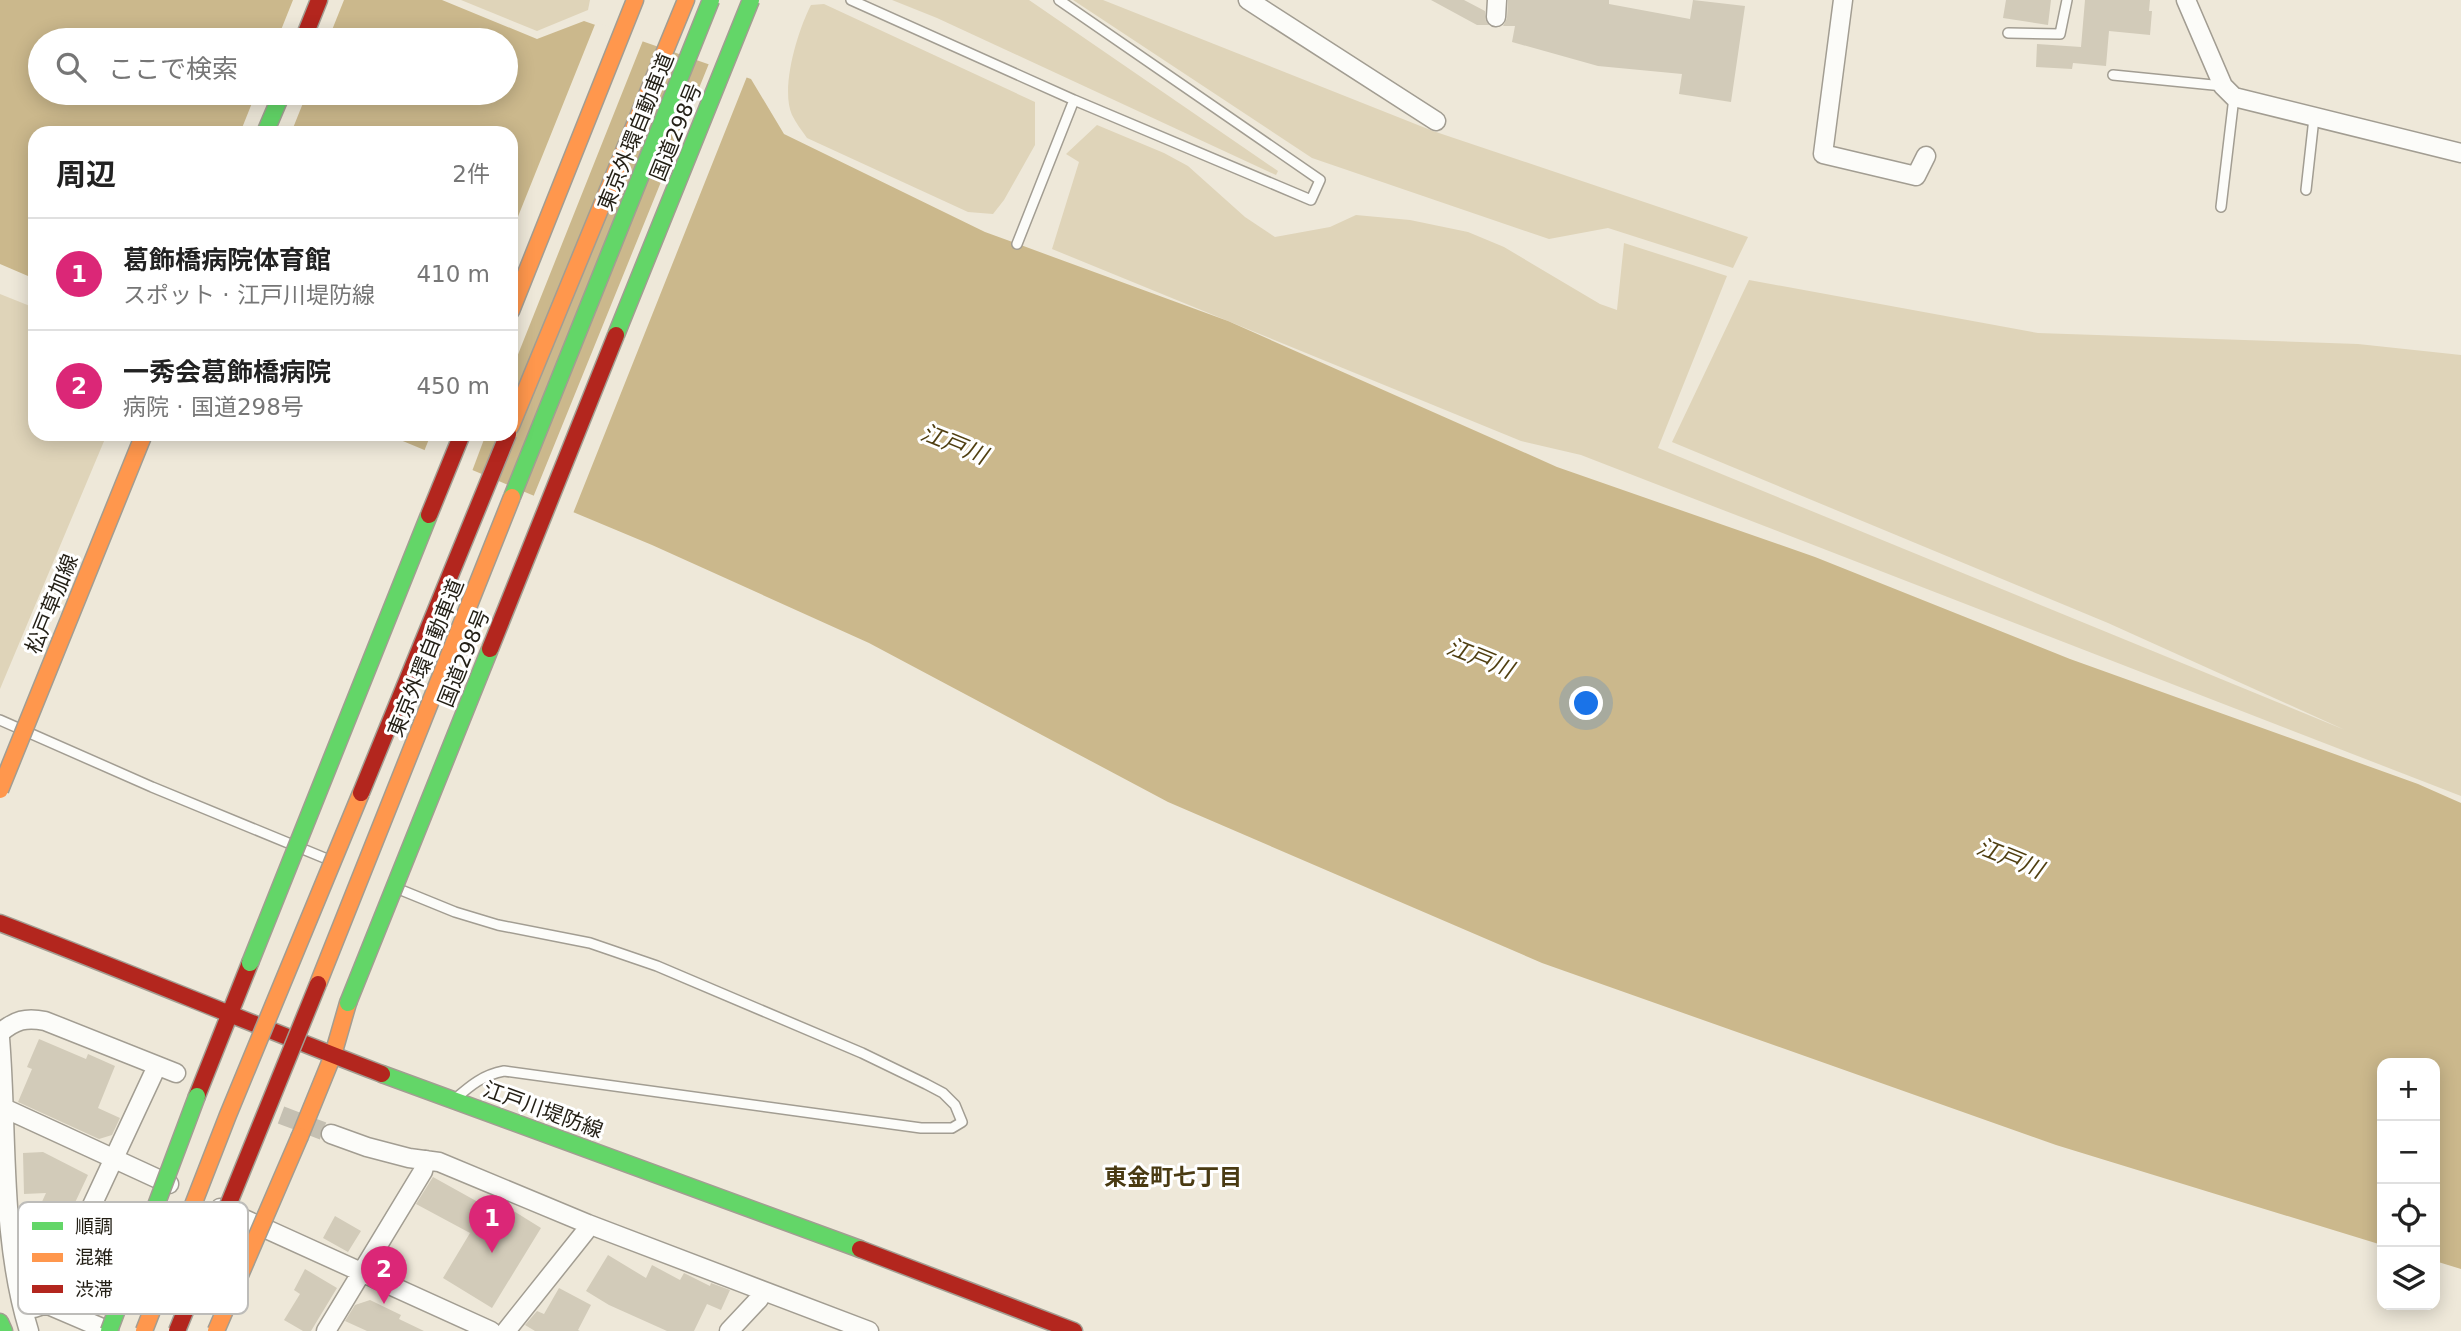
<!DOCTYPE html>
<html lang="ja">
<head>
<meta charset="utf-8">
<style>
  :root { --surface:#fff; --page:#f6f6f6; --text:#222; --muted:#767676; --line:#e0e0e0; --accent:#db2777 }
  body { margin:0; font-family:"DejaVu Sans","Noto Sans JP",sans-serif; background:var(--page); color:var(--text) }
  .controls { position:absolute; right:21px; bottom:21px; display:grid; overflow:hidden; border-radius:14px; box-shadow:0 4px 18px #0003 }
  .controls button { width:63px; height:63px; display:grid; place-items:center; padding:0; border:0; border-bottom:2px solid var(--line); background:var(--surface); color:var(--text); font:35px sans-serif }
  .you { position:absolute; left:1587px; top:704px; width:24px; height:24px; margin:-18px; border:5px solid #fff; border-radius:50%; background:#1a73e8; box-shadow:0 0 0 10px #1a73e833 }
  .badge { display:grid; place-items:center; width:46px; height:46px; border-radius:50%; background:var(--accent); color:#fff; font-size:23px; font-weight:700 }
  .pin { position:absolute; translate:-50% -58px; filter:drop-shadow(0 2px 4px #0008) }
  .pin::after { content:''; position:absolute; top:37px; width:24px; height:21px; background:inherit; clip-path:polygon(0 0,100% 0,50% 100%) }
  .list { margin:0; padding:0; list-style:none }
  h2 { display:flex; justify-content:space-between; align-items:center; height:91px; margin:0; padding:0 28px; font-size:30px }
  h2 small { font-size:23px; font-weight:400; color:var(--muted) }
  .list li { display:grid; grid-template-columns:46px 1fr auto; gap:21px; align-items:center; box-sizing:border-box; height:112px; padding:0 28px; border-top:2px solid var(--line) }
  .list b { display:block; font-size:26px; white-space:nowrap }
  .list p { margin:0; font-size:23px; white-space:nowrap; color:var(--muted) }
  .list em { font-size:23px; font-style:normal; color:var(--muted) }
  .icon { flex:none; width:38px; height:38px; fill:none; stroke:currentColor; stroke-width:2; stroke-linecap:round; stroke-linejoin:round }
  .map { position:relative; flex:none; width:2461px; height:1331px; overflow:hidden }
  .search { position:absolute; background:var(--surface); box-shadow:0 4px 18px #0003; left:28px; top:28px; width:490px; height:77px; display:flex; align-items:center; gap:18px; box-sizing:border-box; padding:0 24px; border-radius:38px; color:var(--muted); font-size:26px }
  .panel { position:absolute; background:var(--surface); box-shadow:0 4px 18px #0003; left:28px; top:126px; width:490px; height:315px; border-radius:21px }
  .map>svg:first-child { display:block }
  .green { fill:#dfd4b9 }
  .water { fill:#cbb88c; fill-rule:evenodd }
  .pier { fill:#eee8d9 }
  .building { fill:#d2cbb9 }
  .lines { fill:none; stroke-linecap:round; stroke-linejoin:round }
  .street-tunnel { stroke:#c5c0b2; stroke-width:18; stroke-dasharray:18 9; stroke-linecap:butt }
  .lane-casing { stroke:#a29d92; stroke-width:12 }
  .street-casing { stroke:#a29d92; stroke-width:21 }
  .fast-casing { stroke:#a29d92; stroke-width:19 }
  .slow-casing { stroke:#a29d92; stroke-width:19 }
  .jam-casing { stroke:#a29d92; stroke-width:19 }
  .lane { stroke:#fcfcf9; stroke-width:9 }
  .street { stroke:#fcfcf9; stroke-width:18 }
  .fast { stroke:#63d668; stroke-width:16 }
  .slow { stroke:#ff974d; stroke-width:16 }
  .jam { stroke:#b3261e; stroke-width:16 }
  .fast-bridge-casing { stroke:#a29d92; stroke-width:19; stroke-linecap:butt }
  .slow-bridge-casing { stroke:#a29d92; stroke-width:19; stroke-linecap:butt }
  .jam-bridge-casing { stroke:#a29d92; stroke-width:19; stroke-linecap:butt }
  .fast-bridge { stroke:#63d668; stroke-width:16 }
  .slow-bridge { stroke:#ff974d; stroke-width:16 }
  .jam-bridge { stroke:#b3261e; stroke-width:16 }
  .labels { text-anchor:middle; stroke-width:6; stroke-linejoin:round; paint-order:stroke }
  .street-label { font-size:21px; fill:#231f15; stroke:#fff }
  .water-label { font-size:23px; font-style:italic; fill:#503f11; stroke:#fff }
  .neighbourhood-label { font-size:23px; font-weight:bold; fill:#493a12; stroke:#fff }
  .key { fill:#fff; stroke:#bdbcb9; stroke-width:2 }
  .key-label { font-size:19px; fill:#231f15 }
</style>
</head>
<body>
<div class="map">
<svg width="2461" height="1331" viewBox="0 0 2461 1331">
  <rect width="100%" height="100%" fill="#eee8d9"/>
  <path class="green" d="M461,0H590L588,10L537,31Z
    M892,0H1029L1278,171L1276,175L937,18Z
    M1073,0H1103L1433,131L1748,237L1733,268L1608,228L1549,239L1312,158Z
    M824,4L1035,102V145L1004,200L993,214L968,212L807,138C802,131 796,123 792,115C780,88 798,30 811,5Z
    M1097,125L1164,153L1188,166L1245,217L1275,237L1330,227L1356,215L1410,220L1468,232L1504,247L1600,304L1617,310L1624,243L1727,276L1658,448L2345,730L2108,623L1672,442L1749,280L2038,333L2358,344L2461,355V796L1581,455L1521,441L1052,249L1079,162L1066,154Z
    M0,294L35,308V434H107L0,689Z"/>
  <path class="water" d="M0,0H442L537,39L584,21L751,79L784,134L985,232L1228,321L1557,467L1815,557L2070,659L2418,784L2461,803V1269L2435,1261V1063H2382V1245L2056,1145L1542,963L1168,802L869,643L652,545L386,434H511V133H35V279L0,264ZM40,40H506V93H40Z"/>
  <path class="pier" d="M293,0H344L328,40H277Z
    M596,22L644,38L511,372V234Z
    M710,61L748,74L572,516L532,500Z
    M256,93H307L291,133H240Z
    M431,434H486L471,474L423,454Z"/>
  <path class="building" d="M1431,0H1464L1485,11L1486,21L1489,25H1477Z
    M1508,0H1609V4L1690,19L1693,0L1745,6L1731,102L1679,94L1682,74L1598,66L1512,42L1515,26H1503L1507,18Z
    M2006,0H2051L2048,25L2003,18Z
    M2085,0H2150L2149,11H2152L2150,35L2109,31L2106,66L2073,63L2072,69L2036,67L2037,44L2081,47Z
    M39,1039L86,1059L88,1054L115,1066L98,1108L120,1118L112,1135L99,1139L18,1102L32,1069L27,1067Z
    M43,1152L88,1175L48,1260L33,1252L41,1236L29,1230L46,1193L24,1194L23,1153Z
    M433,1177L487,1207L493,1198L541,1228L492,1308L443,1278L470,1233L416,1204Z
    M335,1216L361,1231L348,1252L323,1238Z
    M608,1255L646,1278L652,1265L680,1280L684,1273L710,1286L711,1283L730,1290L721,1310L707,1304L694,1331H667L609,1305L586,1291Z
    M305,1269L337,1288L311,1331H303L284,1320L300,1294L294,1290Z
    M559,1288L591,1305L578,1330L580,1331H535L525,1325L537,1311L544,1314Z
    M370,1300L401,1315L399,1319L424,1331H367L345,1321L355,1305Z"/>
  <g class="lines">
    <path class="street-tunnel" d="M281,1115L331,1134"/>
    <g class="lane-casing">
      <path id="lane" d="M851,0L1074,100L1311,200L1320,180L1059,0
        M2008,33L2060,34L2067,0
        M2113,75L2223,86
        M2306,190L2314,118
        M2221,207L2234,97
        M1017,244L1074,100
        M0,720L152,787L327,859
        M401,890L455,912L498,925L590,943L657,966L862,1053L926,1084L943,1093L955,1105L962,1122L952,1128H921L504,1071C483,1075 471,1085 455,1099"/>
    </g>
    <g class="street-casing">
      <path id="street" d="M1248,0L1436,121
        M1843,0L1823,154L1916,176L1926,156
        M2186,0L2223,86L2234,97L2461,153
        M1496,17L1497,0
        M0,1033C15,1020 26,1017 45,1021L176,1073
        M0,1038C8,1136 0,1237 29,1331
        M4,1108L169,1184
        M331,1134L367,1147L409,1158L439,1162L588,1224L869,1331
        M220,1208L491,1331
        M46,1304L157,1066
        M34,1308L46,1304L109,1331
        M326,1331L423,1171L426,1160
        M506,1331L585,1232L588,1224
        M729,1331L759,1299L762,1291"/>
    </g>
    <g class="fast-casing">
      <path id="fast" d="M265,133L282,93
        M382,1074L860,1249
        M0,1322L4,1331"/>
    </g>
    <g class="slow-casing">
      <path id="slow" d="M511,311L635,0
        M511,426L686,0
        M300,1136L333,1055L348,1003"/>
    </g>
    <g class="jam-casing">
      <path id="jam" d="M303,40L319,0
        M0,923C128,972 254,1025 382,1074
        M197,1096L250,963
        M860,1249L1074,1331"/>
    </g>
    <use href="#lane" class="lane"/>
    <use href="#street" class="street"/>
    <use href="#fast" class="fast"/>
    <use href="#slow" class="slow"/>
    <use href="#jam" class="jam"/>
    <g class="fast-bridge-casing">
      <path id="fast-bridge" d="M616,335L751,0
        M512,497L711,0
        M250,963L429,515
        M348,1003L490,649
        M109,1331L197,1096"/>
    </g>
    <g class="slow-bridge-casing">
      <path id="slow-bridge" d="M0,790L144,434
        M318,984L512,497
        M144,1331L228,1115L361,793
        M216,1331L300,1136"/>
    </g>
    <g class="jam-bridge-casing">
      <path id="jam-bridge" d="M429,515L462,434
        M490,649L616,335
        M361,793L508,434
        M177,1331L318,984"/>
    </g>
    <use href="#fast-bridge" class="fast-bridge"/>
    <use href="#slow-bridge" class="slow-bridge"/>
    <use href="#jam-bridge" class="jam-bridge"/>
  </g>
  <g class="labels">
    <g class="street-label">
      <text transform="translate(636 132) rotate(-68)" y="7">東京外環自動車道</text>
      <text transform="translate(676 132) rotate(-68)" y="7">国道298号</text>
      <text transform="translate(52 604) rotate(-68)" y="7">松戸草加線</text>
      <text transform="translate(426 658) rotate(-68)" y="7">東京外環自動車道</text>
      <text transform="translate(464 658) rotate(-68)" y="7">国道298号</text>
      <text transform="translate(543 1110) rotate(20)" y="7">江戸川堤防線</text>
    </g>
    <g class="water-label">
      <text transform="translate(954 444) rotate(22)" y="8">江戸川</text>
      <text transform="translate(1480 658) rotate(22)" y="8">江戸川</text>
      <text transform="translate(2010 858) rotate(22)" y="8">江戸川</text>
    </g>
    <g class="neighbourhood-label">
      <text x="1173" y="1185">東金町七丁目</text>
    </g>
  </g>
  <rect x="18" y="1202" width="230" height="112" rx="10" class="key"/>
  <rect x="32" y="1222" width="31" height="8" fill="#63d668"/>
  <rect x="32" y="1253" width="31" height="9" fill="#ff974d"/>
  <rect x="32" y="1285" width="31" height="8" fill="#b3261e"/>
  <g class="key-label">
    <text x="75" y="1233">順調</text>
    <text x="75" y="1264">混雑</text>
    <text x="75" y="1296">渋滞</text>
  </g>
</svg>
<div class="controls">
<button>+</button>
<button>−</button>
<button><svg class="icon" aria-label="locate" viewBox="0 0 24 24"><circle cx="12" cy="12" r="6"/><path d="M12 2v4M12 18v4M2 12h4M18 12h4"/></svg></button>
<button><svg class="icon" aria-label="layers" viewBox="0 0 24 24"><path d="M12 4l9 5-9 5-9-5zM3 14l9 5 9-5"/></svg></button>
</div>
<div class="you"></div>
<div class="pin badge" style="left:492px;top:1253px">1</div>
<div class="pin badge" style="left:384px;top:1304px">2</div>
<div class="search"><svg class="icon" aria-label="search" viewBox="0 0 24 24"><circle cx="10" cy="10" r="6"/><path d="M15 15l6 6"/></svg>ここで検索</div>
<section class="panel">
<h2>周辺<small>2件</small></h2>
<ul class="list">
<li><span class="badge">1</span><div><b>葛飾橋病院体育館</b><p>スポット · 江戸川堤防線</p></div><em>410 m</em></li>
<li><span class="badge">2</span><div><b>一秀会葛飾橋病院</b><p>病院 · 国道298号</p></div><em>450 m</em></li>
</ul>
</section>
</div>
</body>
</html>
